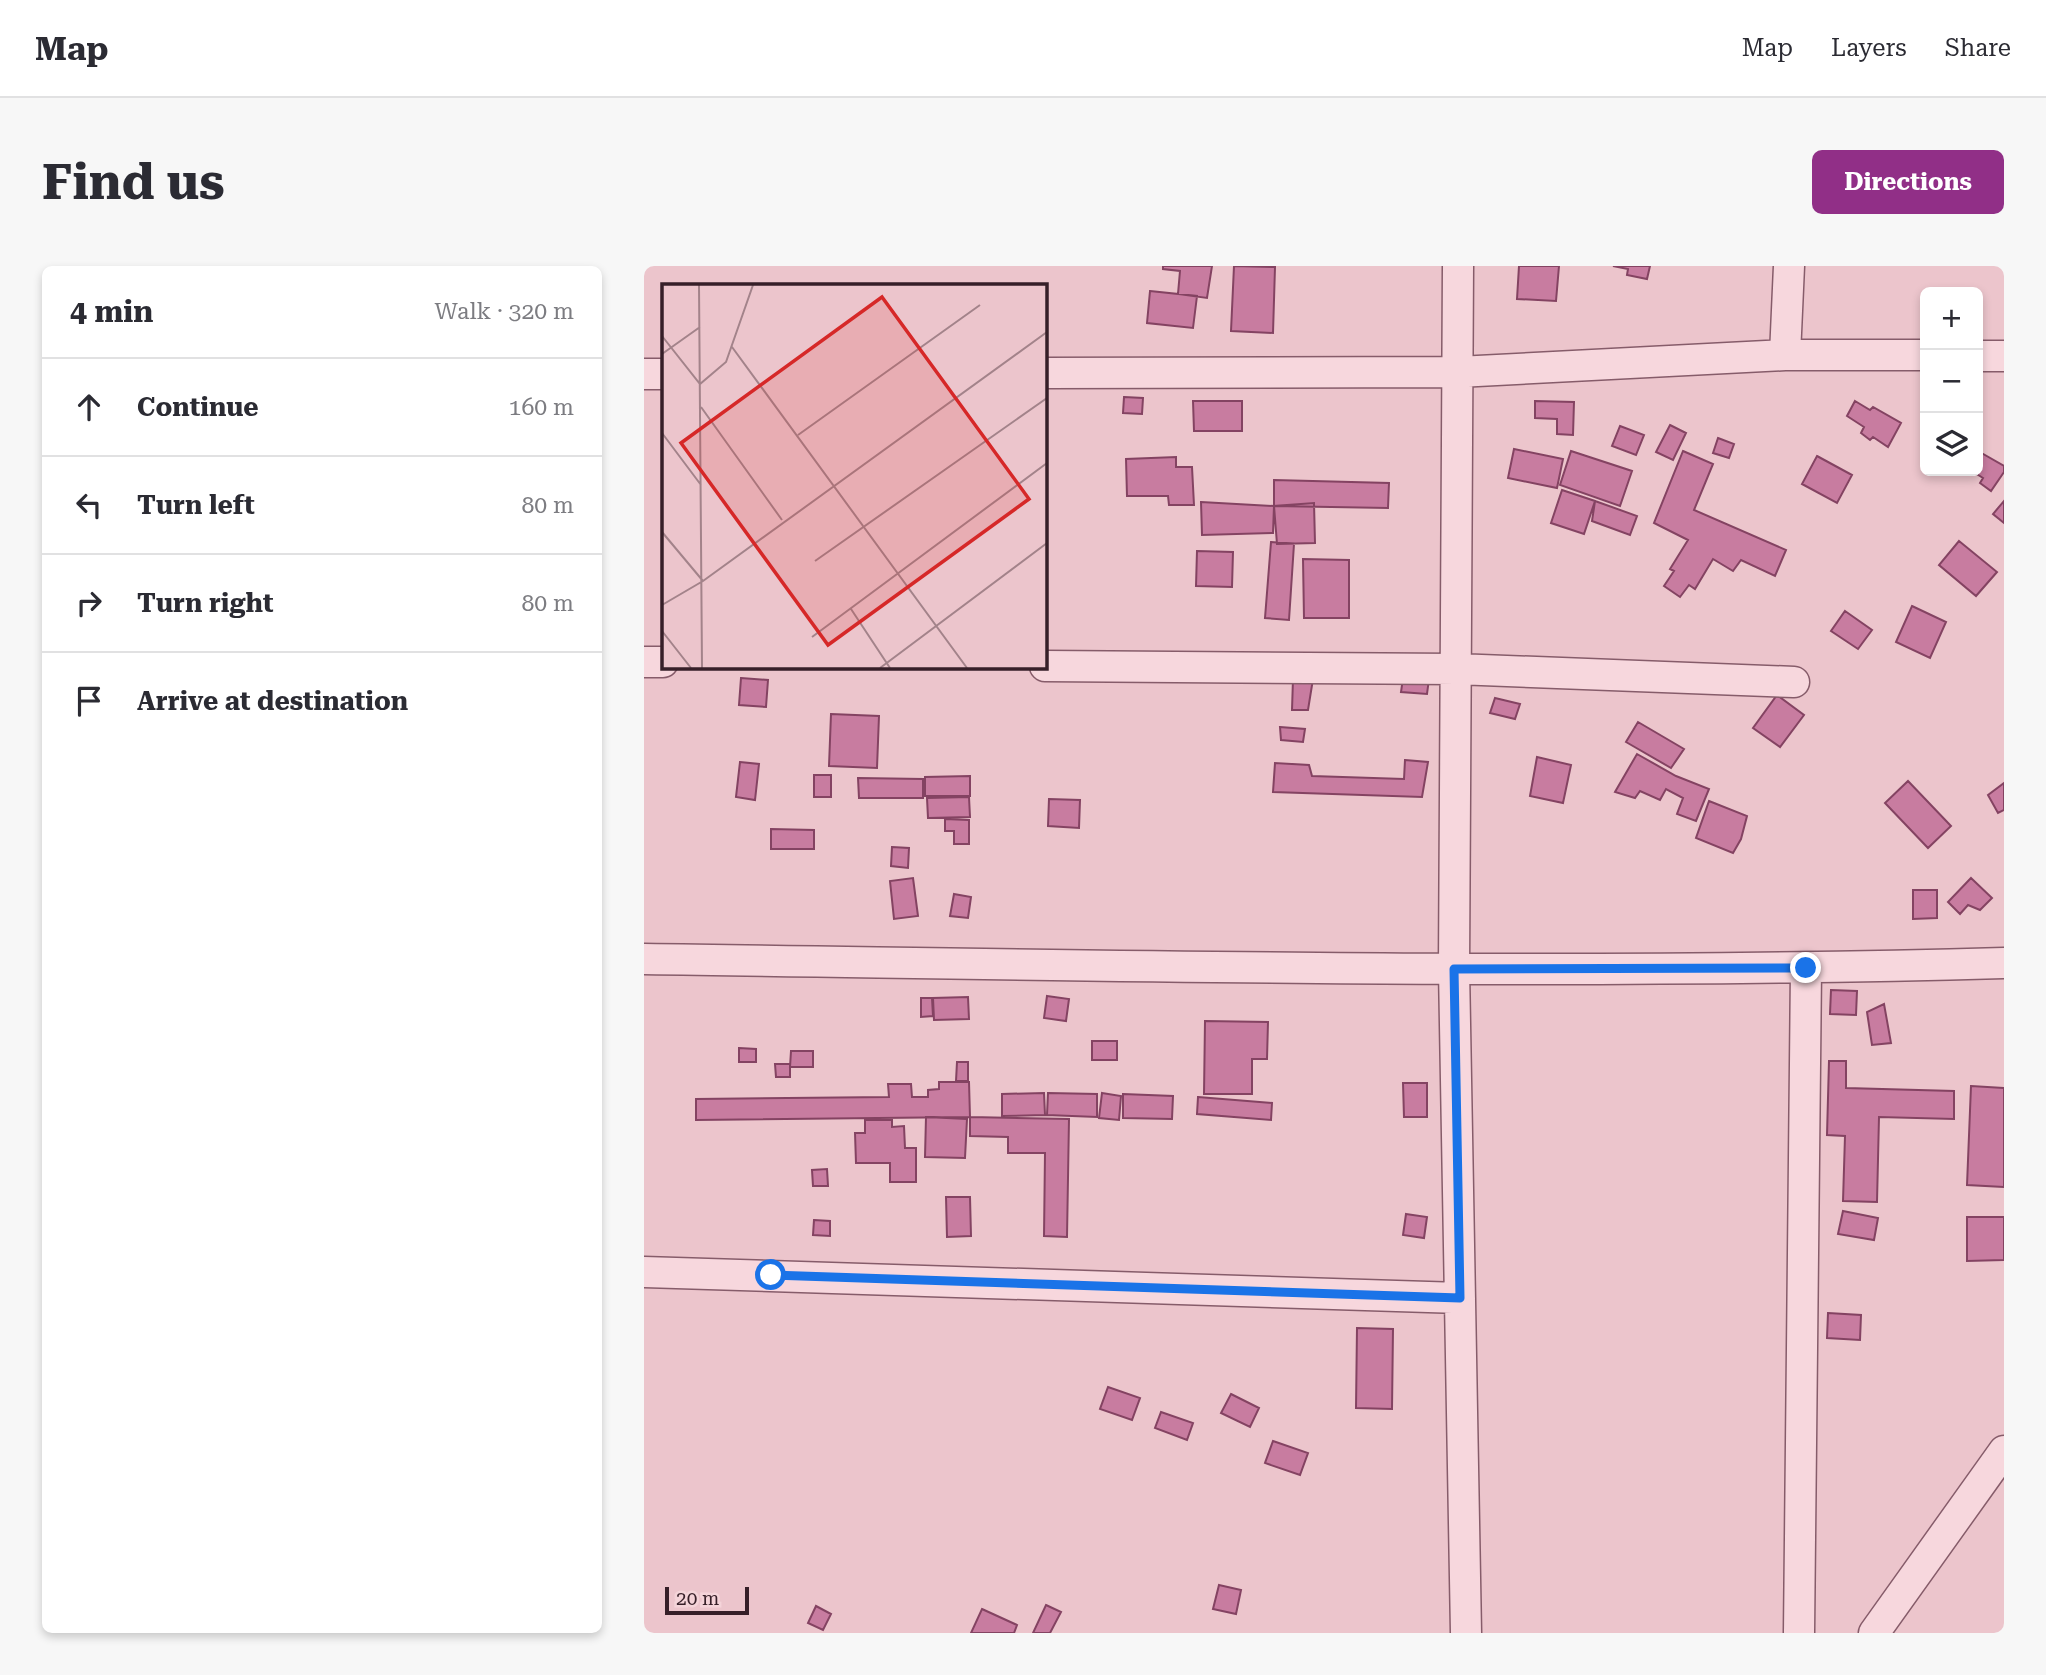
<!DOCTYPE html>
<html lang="en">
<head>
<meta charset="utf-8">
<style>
  :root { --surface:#fff; --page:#f7f7f7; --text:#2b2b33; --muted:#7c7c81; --line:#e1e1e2; --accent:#912f87 }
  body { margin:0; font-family:"Roboto Serif",serif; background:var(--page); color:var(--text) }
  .controls { position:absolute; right:21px; top:21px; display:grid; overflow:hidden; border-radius:10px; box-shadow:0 4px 10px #0003 }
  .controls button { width:63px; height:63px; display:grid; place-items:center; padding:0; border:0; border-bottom:2px solid var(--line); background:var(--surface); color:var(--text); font:35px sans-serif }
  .scale { position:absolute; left:21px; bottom:18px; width:84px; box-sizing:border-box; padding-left:7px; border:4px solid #361f28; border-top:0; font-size:19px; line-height:24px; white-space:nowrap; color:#361f28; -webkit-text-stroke:5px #f4d4d9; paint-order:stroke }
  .stop { position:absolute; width:21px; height:21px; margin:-16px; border:5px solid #1a73e8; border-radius:50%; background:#fff }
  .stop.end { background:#1a73e8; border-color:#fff; box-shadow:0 2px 7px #0008 }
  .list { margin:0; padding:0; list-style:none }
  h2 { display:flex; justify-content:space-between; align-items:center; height:91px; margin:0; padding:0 28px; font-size:30px }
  h2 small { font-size:23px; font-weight:400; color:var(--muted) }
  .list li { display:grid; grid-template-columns:46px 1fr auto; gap:21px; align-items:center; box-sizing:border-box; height:98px; padding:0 28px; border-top:2px solid var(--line) }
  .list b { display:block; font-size:26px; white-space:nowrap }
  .list em { font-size:23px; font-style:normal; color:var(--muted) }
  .icon { flex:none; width:38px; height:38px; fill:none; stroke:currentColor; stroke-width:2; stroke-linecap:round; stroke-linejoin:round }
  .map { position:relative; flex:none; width:1360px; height:1367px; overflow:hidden; border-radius:10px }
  header { display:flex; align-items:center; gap:42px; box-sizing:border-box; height:98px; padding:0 35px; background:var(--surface); border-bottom:2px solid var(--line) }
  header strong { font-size:33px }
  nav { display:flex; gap:38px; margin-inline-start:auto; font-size:24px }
  .intro { display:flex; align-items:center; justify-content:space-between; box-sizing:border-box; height:168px; padding:0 42px }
  h1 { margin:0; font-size:49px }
  .button { padding:18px 32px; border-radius:10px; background:var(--accent); color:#fff; font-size:24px; font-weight:700 }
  main { display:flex; gap:42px; padding:0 42px }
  aside { flex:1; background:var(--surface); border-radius:10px; box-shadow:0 4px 10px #0003 }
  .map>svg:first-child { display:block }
  .building { fill:#c87ca0; stroke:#844362; stroke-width:2 }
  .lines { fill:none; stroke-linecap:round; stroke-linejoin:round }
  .minor-casing { stroke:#865c6a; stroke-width:33 }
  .minor { stroke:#f7d7dd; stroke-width:30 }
  .route { stroke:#1a73e8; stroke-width:9 }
  .inset-road { fill:none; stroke:#a3838a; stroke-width:2 }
  .view { fill:#d62828; fill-opacity:0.15; stroke:#d62828; stroke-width:3.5 }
  .inset-edge { fill:none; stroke:#361f28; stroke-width:3.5 }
</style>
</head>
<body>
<header>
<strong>Map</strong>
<nav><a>Map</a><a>Layers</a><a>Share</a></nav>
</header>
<div class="intro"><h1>Find us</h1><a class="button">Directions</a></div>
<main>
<aside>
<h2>4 min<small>Walk · 320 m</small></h2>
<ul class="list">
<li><svg class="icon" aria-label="ahead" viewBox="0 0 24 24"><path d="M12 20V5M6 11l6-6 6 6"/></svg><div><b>Continue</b></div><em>160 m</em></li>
<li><svg class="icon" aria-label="left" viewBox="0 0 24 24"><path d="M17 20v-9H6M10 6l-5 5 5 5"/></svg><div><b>Turn left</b></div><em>80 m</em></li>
<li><svg class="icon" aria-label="right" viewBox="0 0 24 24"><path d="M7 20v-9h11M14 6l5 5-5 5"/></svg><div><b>Turn right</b></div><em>80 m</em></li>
<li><svg class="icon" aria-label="arrive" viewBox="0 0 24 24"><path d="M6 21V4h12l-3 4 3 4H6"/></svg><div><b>Arrive at destination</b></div></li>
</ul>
</aside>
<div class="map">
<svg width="1360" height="1367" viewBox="0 0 1360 1367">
  <rect width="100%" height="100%" fill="#ecc5cc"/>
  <path class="building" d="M519,0H568L563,32L534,28L536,5L519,3Z
    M590,0L631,1L629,67L587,65Z
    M875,0H915L912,35L873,33Z
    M969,0H1006L1003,13L983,9L984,3Z
    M506,25L553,30L549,62L503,57Z
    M480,131L499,132L498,148L479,147Z
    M549,135H598V165H550Z
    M891,135L930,136L929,169L913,168V153L891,152Z
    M1211,135L1226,144L1229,141L1257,157L1244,181L1229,171L1226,174L1217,167L1220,161L1203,150Z
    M1026,159L1042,167L1029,194L1012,186Z
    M976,160L1000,169L992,189L968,180Z
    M1074,172L1090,178L1085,192L1069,187Z
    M870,183L919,193L913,222L864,212Z
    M927,185L988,205L976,240L916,219Z
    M1039,185L1069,198L1050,244L1142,284L1131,310L1097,294L1089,305L1069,293L1051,323L1045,319L1036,331L1020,320L1030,305L1026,303L1044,274L1010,257Z
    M1334,185L1360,200V206L1347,225L1336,217L1339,212L1328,205H1334Z
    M1173,190L1208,209L1193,237L1158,218Z
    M532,191V201H548L550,239H525L524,230H483L482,193Z
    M630,214L745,217L744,242L630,240Z
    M918,224L951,235L940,268L907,257Z
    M951,235L993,250L986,269L948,255Z
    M1360,235V257L1349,248Z
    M557,236L630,240L629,267L558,269Z
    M670,237L671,277L633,278L630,240Z
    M1315,275L1353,306L1332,330L1295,299Z
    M627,276L650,278L645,354L621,352Z
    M553,285L589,286L588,321L552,320Z
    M659,293L705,294V352H660Z
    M1268,340L1302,356L1286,392L1252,376Z
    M1201,345L1228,364L1214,383L1187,365Z
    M97,412L124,414L122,441L95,439Z
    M759,412L785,413L783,428L757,426Z
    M649,413H669L664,444H648Z
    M1133,429L1160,449L1136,481L1109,462Z
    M851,432L876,438L871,453L846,447Z
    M187,448L235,450L233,502L185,500Z
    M994,456L1040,483L1027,502L982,476Z
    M636,461L661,463L659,476L637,474Z
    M993,488L1032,510L1065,523L1052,555L1033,548L1039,532L1022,523L1016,534L996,525L991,532L971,526Z
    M893,491L927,499L919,537L886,530Z
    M761,494L784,496L778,531L629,526L631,497L665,499L668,510L760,513Z
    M96,496L115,498L111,534L92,531Z
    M170,509H187V531H170Z
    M326,510V530H281V511Z
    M214,512L279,513V532H215Z
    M1264,515L1307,560L1284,582L1241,537Z
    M1360,517V544L1354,547L1344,529Z
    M325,531L326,551L284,552L283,532Z
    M405,533L436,534L435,562L404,560Z
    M1065,535L1103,550L1097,573L1089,587L1052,572Z
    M301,553L325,554V578H310V565H301Z
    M127,563L170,564V583H127Z
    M248,581L265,582L264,602L247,600Z
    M269,612L274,650L250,653L246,615Z
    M1327,612L1348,632L1336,644L1324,639L1316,648L1304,636Z
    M1269,624H1293V652L1269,653Z
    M310,628L327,631L324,652L306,650Z
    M1187,724L1213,725L1212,749L1186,748Z
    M403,730L425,733L422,755L400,752Z
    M324,731L325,753L290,754L289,732Z
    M277,732H288L289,750L277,751Z
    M1240,738L1247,777L1228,779L1223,746Z
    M561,755L624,756L623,793H608V828H560Z
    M448,775H473V794H448Z
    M95,782L112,783V796H95Z
    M147,785H169V801H146Z
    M1185,795H1202V822L1310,825V853L1235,851L1233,936L1199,935L1201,870L1183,869Z
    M313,796H324V815H312Z
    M131,798H146V811H132Z
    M295,816H325L326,851L52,854V833L245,831L244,818H267L268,831H284V824L295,823Z
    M759,817H783V851H760Z
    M1327,820L1360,822V921L1323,919Z
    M400,827L401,849L358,850V828Z
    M404,827L453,828V851L403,849Z
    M458,827L477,830L475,854L455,852Z
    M479,828L529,830L528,853L479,852Z
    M554,831L628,837L627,854L553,848Z
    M282,851L323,853L321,892L281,891Z
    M326,851L425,853L423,971L400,970L401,887H364V871L326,870Z
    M221,854H248V861L260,860L261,882H272V916H246V897H212L211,867H221Z
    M183,903L184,920H169L168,904Z
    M302,931H326L327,970L303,971Z
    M1199,945L1234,952L1230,974L1194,968Z
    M762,948L783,951L780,972L759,969Z
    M1323,951H1360V994L1323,995Z
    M170,954L186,955V970L169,969Z
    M1184,1047L1217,1049L1216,1074L1183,1072Z
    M713,1062L749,1063L748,1143L712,1142Z
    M464,1121L496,1132L488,1154L456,1143Z
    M587,1128L615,1142L606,1161L577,1147Z
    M517,1146L549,1157L543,1174L511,1162Z
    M629,1175L664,1187L656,1209L621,1197Z
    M575,1319L597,1324L592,1348L569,1343Z
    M402,1339L417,1346L406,1367H389Z
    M172,1340L187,1348L179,1364L164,1357Z
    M338,1343L373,1359L370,1367H327Z"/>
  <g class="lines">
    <g class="minor-casing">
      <path id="minor" d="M814,0L810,703L822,1367
        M1141,89L1145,0
        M1334,90H1360
        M401,107L814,106L1141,89H1281
        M0,108H19
        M0,396H19
        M401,400L812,403L1150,416
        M0,693C453,699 907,710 1360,697
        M0,1006L816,1032
        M1155,1367L1162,703
        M1230,1367L1360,1185"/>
    </g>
    <use href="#minor" class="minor"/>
  </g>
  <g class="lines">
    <path class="route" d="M127,1009L816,1032L810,703L1162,702"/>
  </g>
  <g transform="translate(18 18)">
    <rect width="385" height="385" fill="#ecc5cc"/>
    <path class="inset-road" d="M37,1L40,384M0,52L38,100L64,78L91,1M70,63L305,384M0,70L38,43M39,123L120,236M0,149L39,201M136,151L318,21M0,248L41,297M153,277L385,114M0,321L41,297L385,48M189,325L228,384M0,347L29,384M150,353L385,179M218,384L385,259"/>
    <path class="view" d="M220,13L367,215L166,361L19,159Z"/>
    <rect width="385" height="385" class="inset-edge"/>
  </g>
</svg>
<div class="controls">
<button>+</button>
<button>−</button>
<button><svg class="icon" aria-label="layers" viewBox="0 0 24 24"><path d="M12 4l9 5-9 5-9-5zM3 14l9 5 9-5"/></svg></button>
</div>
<div class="scale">20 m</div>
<div class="stop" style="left:127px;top:1009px"></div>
<div class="stop end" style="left:1162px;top:702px"></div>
</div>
</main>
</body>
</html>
